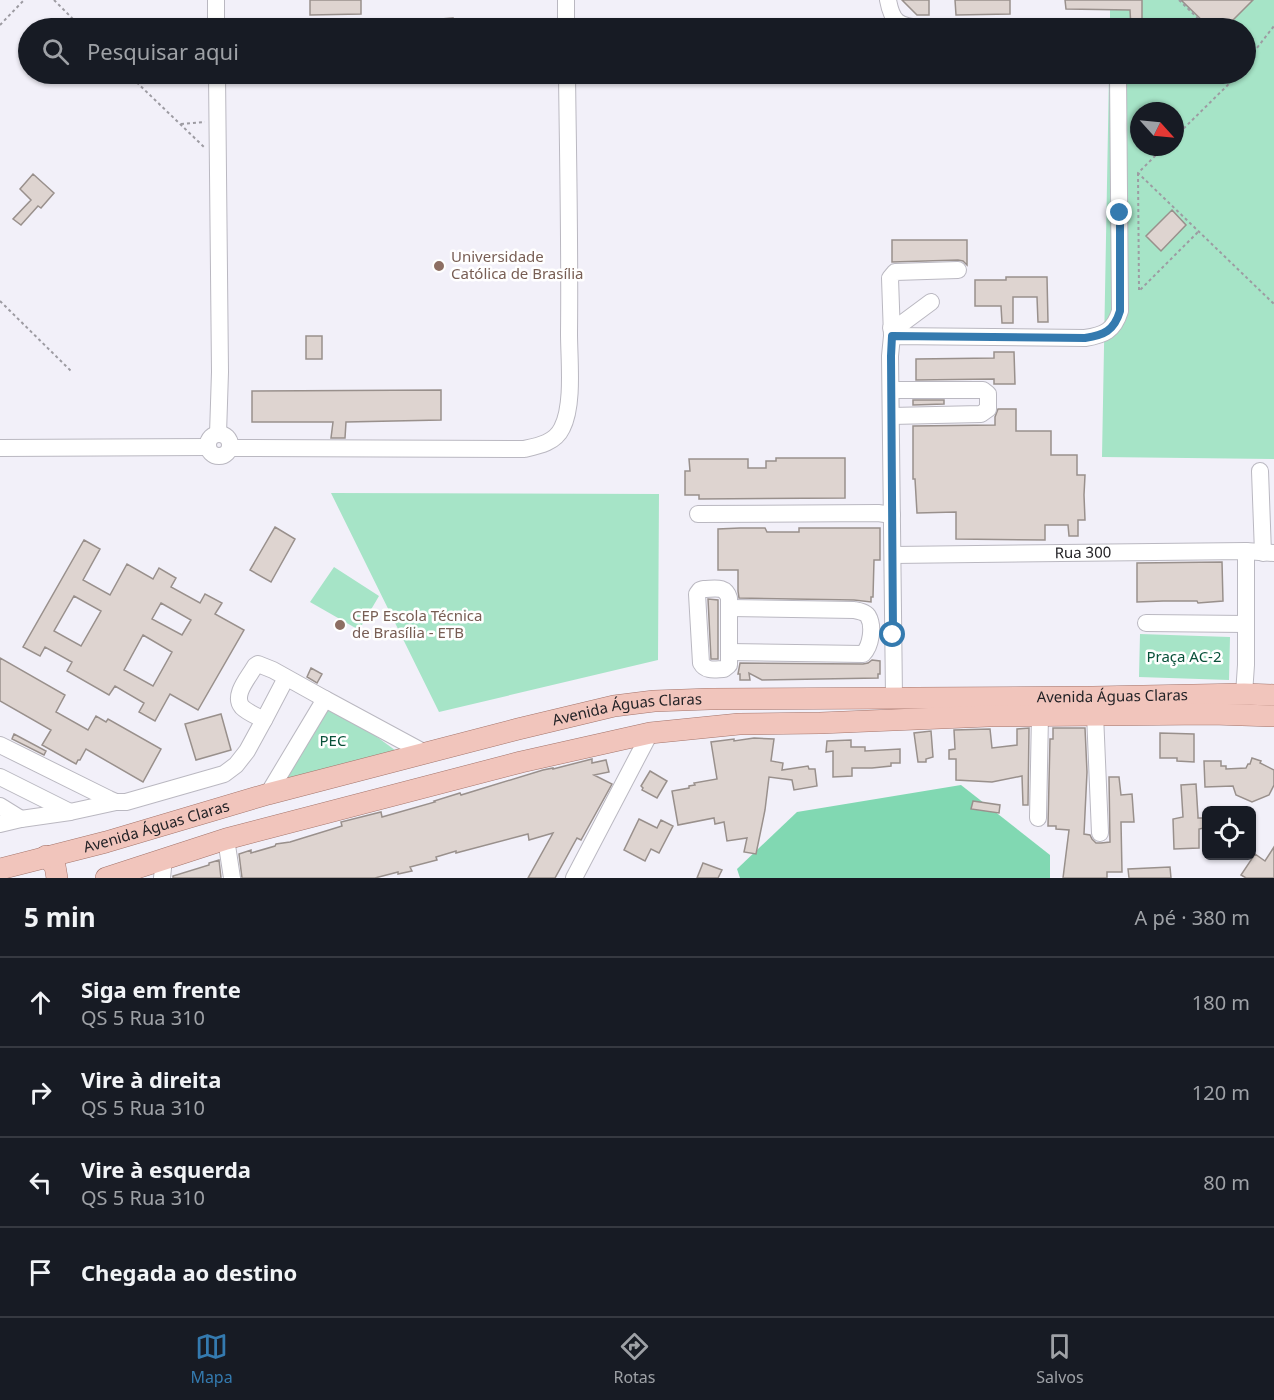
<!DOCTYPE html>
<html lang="pt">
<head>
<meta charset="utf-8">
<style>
  :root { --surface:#171b24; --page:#20242c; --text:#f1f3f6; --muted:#9ea1a6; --line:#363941; --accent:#347aaf }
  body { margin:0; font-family:"Noto Sans",sans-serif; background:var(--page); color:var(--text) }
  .controls { position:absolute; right:18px; bottom:18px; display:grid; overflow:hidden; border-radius:9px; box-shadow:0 2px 4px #0004 }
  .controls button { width:54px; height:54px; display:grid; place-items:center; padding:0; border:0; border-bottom:2px solid var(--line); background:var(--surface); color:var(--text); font:30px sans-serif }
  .compass { position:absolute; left:1130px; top:102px; width:54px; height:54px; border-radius:50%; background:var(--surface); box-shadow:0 2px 4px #0004; rotate:117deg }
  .stop { position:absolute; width:18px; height:18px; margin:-14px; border:4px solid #347aaf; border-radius:50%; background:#fff }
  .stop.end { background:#347aaf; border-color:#fff; box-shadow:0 2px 6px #0008 }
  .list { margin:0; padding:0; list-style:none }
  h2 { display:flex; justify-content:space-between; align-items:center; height:78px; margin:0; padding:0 24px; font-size:26px }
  h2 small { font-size:20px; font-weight:400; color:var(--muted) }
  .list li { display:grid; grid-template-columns:39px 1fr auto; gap:18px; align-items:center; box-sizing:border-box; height:90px; padding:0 24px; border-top:2px solid var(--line) }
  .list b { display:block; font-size:22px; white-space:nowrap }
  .list p { margin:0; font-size:20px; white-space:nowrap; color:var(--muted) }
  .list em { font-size:20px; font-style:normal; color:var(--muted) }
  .icon { flex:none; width:33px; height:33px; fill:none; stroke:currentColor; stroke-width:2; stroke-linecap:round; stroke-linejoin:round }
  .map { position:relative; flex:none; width:1274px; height:878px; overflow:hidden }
  .search { position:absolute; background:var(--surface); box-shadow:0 2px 4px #0004; left:18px; right:18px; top:18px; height:66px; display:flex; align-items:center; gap:15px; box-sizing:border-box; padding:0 21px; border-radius:33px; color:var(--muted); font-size:22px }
  .sheet { height:438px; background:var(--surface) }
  nav { display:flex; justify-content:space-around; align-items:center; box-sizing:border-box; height:84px; border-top:2px solid var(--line); background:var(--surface); font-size:16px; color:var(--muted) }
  nav a { display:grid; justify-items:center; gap:3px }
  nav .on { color:var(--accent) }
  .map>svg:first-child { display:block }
  .green { fill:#a6e4c7; fill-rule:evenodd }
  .forest { fill:#81d8b2 }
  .building { fill:#ded4d0; stroke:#99908c; stroke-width:1.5; fill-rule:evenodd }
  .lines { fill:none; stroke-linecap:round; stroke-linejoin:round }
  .minor-casing { stroke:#bab8c1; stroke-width:18 }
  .major-casing { stroke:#a3746b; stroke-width:22 }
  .path { stroke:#9d9ba2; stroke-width:2; stroke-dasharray:3 3; stroke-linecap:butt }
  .minor { stroke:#fff; stroke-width:16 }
  .major { stroke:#f1c5bc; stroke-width:21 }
  .route { stroke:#347aaf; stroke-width:8 }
  .education-dot { fill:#8d6e63; stroke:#fff; stroke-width:2 }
  .labels { text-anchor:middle; stroke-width:5; stroke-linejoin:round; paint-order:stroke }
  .education-label { font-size:15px; fill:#785e54; stroke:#fff; text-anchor:start }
  .street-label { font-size:15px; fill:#242327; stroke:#fff }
  .park-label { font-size:15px; fill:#085139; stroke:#fff }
</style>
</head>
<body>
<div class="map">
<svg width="1274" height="878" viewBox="0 0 1274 878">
  <rect width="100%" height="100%" fill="#f2f0f9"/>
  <path class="green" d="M1110,0H1274V459L1102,457L1109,74H1246V28H1110ZM1139,111H1175V147H1139Z
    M331,493L659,494L658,660L439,712Z
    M334,567L379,596L359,630L310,602Z
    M1140,634L1230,637L1229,680L1139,677Z
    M325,699L399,753L274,786Z"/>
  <path class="forest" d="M961,785L1050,855V878H740L737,869L797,812Z"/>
  <path class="building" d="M310,0H361V14L310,15Z
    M902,0H929V15H917Z
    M955,0H1010V14L956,15Z
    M1065,0H1142V28H1131L1130,10L1066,9Z
    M1181,0H1253L1225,28H1210Z
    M453,18V28H441V19Z
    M33,174L54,193L41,208L38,206L21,225L13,219L31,200L20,189Z
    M1172,210L1186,225L1161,251L1146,236Z
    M892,240H967V265L963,261L958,260L892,262Z
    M1006,277H1047L1048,322H1038L1037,297H1013V323H1002L1001,306H975V280H1006Z
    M306,336H322V359H306Z
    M994,352H1014L1015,384H994V379L916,380V359L994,358Z
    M441,390V420L346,422L345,438H331L333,422H252V391Z
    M913,400H944V404L913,405Z
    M998,409H1016V431H1051V455H1077V475H1085L1084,495L1085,520H1078V536H1069L1068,525H1045V540L956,539V512L917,513L915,479H913V426L995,425V417Z
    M776,458H845V498L699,499V495H685V471H690L689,459H748V468H766V461H776Z
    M275,527L295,539L271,582L250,570Z
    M740,528H765L767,532H799V528H880V560H874L873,597H871V602L854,600L739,598L738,591V570H718V529Z
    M84,540L100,549L83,580L110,595L127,564L153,579L159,568L176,578L171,587L200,603L205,594L222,603L215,614L244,630L198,710L170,694L155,721L139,712L144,703L115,686L109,695L67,671L72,662L45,647L40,656L23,647ZM74,596L101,611L81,646L54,631ZM161,603L191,620L182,635L152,619ZM143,635L172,652L153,686L124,670Z
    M1222,562L1223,601L1198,603L1197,601H1163L1137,602V563Z
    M708,599L718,600V659H711Z
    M0,658L65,695L56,712L88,730L96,716L106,722L108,719L161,749L143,782L86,749L80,760H78L76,764L42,745L51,730L0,701Z
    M872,660L880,661V674H878V678L762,680L749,673L750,680H740V674H738L740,663L863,664L868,663Z
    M311,668L322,674L317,683L307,677Z
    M221,714L231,750L196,760L185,724Z
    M1029,728L1028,805H1023L1022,776L992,782L956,780V759H949V750L955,749L954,730L990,729L992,748L1017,745V729Z
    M1053,728H1085L1087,772L1084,834L1090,835L1092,839L1096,843H1101L1110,842L1109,777H1119L1121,795L1132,794L1134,822H1121L1122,872H1107V878H1063L1069,830L1056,829V826H1048L1050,739H1053Z
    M931,731L933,757L926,759V762H918L914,733Z
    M1160,733L1194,734V762L1177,761V758H1160Z
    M14,734L46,751L44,755L12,739Z
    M754,738L774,739L771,761L783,763L782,770L808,766L809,769H815L817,786L794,790L792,780L769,777L765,810L756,854L744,852L747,838L727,841L724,822L715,824L714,818L678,825L672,791L689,788V786L695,785L694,783L717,779L711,742L734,739V741Z
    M851,740V747H865V751L900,749V763H891V766L872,768H852V776L833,777V751L826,752L827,741Z
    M1252,758L1261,761L1260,763L1274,770V785L1269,795L1252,802L1236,795L1233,786L1205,787L1204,761H1221V766H1226V769L1246,768L1248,764H1250Z
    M592,759V763L606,760L609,772L594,775L612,784L581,840L577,838L555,878H528L553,833L529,840L528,834L456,853V851L436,857L437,860L410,867L412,871L398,874V872L375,878H242L239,854L251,850V853L275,846L276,844L290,842L342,826L341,822L381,812L382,817L435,802L434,801L460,793L461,795L543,770L553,768V769Z
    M650,771L667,781L657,798L642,790L643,788L641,786Z
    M1196,784L1198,816V818H1203L1204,828L1199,829V848L1174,849L1173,819L1183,817L1181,785Z
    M973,801L1000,805L999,813L971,809Z
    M639,819L657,828L661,820L673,826L659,853L651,849L645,861L624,850Z
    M1274,847V878H1246L1241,875L1255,854L1265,861Z
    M219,860L221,878H173V876L209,865V863Z
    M703,863L722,870L718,878H697Z
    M1170,867L1171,878H1129L1128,869Z"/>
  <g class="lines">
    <g class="minor-casing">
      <g id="minor">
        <path d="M216,0V28"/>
        <path d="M566,0V28"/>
        <path d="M888,0C892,22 898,26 920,28"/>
        <path d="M217,74L220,372L218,434"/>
        <path d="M891,328L904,322L931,302"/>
        <path d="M892,336L890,278L895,272L958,270"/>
        <path d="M891,390H983L988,394V409L981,414L891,416"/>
        <circle cx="219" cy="445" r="11"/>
        <path d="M0,448L208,447"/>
        <path d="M230,448L524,449C538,446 555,443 562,428C574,405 569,360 569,333C570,247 568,160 567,74"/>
        <path d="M1260,471L1263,553"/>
        <path d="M698,514L878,513L892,515"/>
        <path id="s1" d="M893,555L1246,551L1274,553"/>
        <path d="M703,589C714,589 725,585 729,598V665L724,669C716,669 706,672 701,663L697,594L700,590Z"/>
        <path d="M1146,623L1246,624"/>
        <path d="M729,652L863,654C871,646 874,626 868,616C865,612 859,611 854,610L730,608"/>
        <path d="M286,678L264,720C257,716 248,713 242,707C232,695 249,677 255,666L258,664L273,670L325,699"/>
        <path d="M1244,694L1246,665V551"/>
        <path d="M894,697L890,356L892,336L1085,338C1104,335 1114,331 1120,311L1118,74"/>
        <path d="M1095,714L1100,833"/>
        <path d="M0,745L109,799L116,802H126L224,774L236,765L247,751L264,720"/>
        <path d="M0,777L70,812"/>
        <path d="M268,794L325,699L425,753"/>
        <path d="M0,806L21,819"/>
        <path d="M1038,818L1040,715"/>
        <path d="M0,824L21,819L70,812L116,802"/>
        <path d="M226,839L232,878"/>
        <path d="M162,878L164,858"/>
        <path d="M574,878L650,733"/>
      </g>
    </g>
    <g class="major-casing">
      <g id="major">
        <path d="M46,856L55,866L57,878"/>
        <path id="s2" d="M0,869L106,842L268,794L518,729L614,706L654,701L710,699L1093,697L1244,694L1274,695"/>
        <path d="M106,878L226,839L521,762L650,733L739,724L820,723L989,716L1212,714L1274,716"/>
      </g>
    </g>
    <path class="path" d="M54,0L82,28
      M1179,0L1208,28
      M0,25L24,0
      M1246,62L1274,26
      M128,74L204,147
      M181,124L205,122
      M1175,137L1239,74
      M1164,147L1138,173L1274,304
      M1138,173L1139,291L1199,231
      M0,301L72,372"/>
    <use href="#minor" class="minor"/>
    <use href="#major" class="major"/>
  </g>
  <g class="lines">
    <path class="route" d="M893,635L891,356L892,336L1085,338C1104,335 1114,331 1120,311V213"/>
  </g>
  <g class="education-dot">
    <circle cx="439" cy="266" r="6"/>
    <circle cx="340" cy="625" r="6"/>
  </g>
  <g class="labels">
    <g class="education-label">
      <text x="451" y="262">Universidade<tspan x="451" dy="17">Católica de Brasília</tspan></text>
      <text x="352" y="621">CEP Escola Técnica<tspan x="352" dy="17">de Brasília - ETB</tspan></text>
    </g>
    <g class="street-label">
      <text dy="5" stroke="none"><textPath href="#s1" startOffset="190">Rua 300</textPath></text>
      <text dy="5" stroke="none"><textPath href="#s2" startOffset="1134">Avenida Águas Claras</textPath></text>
      <text dy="5" stroke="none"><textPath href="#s2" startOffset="648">Avenida Águas Claras</textPath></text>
      <text dy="5" stroke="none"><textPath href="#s2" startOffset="162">Avenida Águas Claras</textPath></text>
    </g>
    <g class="park-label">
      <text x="1184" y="662">Praça AC-2</text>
      <text x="333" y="746">PEC</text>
    </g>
  </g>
</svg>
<div class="controls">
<button><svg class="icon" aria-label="locate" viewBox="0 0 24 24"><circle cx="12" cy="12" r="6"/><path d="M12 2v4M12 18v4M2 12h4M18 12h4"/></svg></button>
</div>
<svg class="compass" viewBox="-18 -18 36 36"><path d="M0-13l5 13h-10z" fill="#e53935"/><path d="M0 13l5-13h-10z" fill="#9ea1a6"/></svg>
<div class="stop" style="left:893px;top:635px"></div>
<div class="stop end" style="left:1120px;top:213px"></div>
<div class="search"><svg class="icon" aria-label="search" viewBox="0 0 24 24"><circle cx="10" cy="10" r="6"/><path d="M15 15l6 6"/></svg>Pesquisar aqui</div>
</div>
<section class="sheet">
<h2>5 min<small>A pé · 380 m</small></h2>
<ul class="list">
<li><svg class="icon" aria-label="ahead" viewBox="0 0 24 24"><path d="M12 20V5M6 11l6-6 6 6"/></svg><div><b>Siga em frente</b><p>QS 5 Rua 310</p></div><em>180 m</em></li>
<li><svg class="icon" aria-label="right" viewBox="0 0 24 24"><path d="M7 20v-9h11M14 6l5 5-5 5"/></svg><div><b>Vire à direita</b><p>QS 5 Rua 310</p></div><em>120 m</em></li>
<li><svg class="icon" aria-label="left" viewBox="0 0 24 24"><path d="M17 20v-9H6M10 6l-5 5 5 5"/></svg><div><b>Vire à esquerda</b><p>QS 5 Rua 310</p></div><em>80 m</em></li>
<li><svg class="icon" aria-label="arrive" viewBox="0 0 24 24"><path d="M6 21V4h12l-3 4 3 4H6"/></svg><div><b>Chegada ao destino</b></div></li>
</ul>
</section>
<nav>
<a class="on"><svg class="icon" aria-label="map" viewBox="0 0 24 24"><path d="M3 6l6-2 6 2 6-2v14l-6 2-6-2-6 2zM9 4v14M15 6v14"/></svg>Mapa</a>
<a><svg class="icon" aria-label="directions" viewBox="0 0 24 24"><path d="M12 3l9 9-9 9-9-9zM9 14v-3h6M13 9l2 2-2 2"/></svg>Rotas</a>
<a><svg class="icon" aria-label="saved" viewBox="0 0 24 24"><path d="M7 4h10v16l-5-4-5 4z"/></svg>Salvos</a>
</nav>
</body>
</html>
